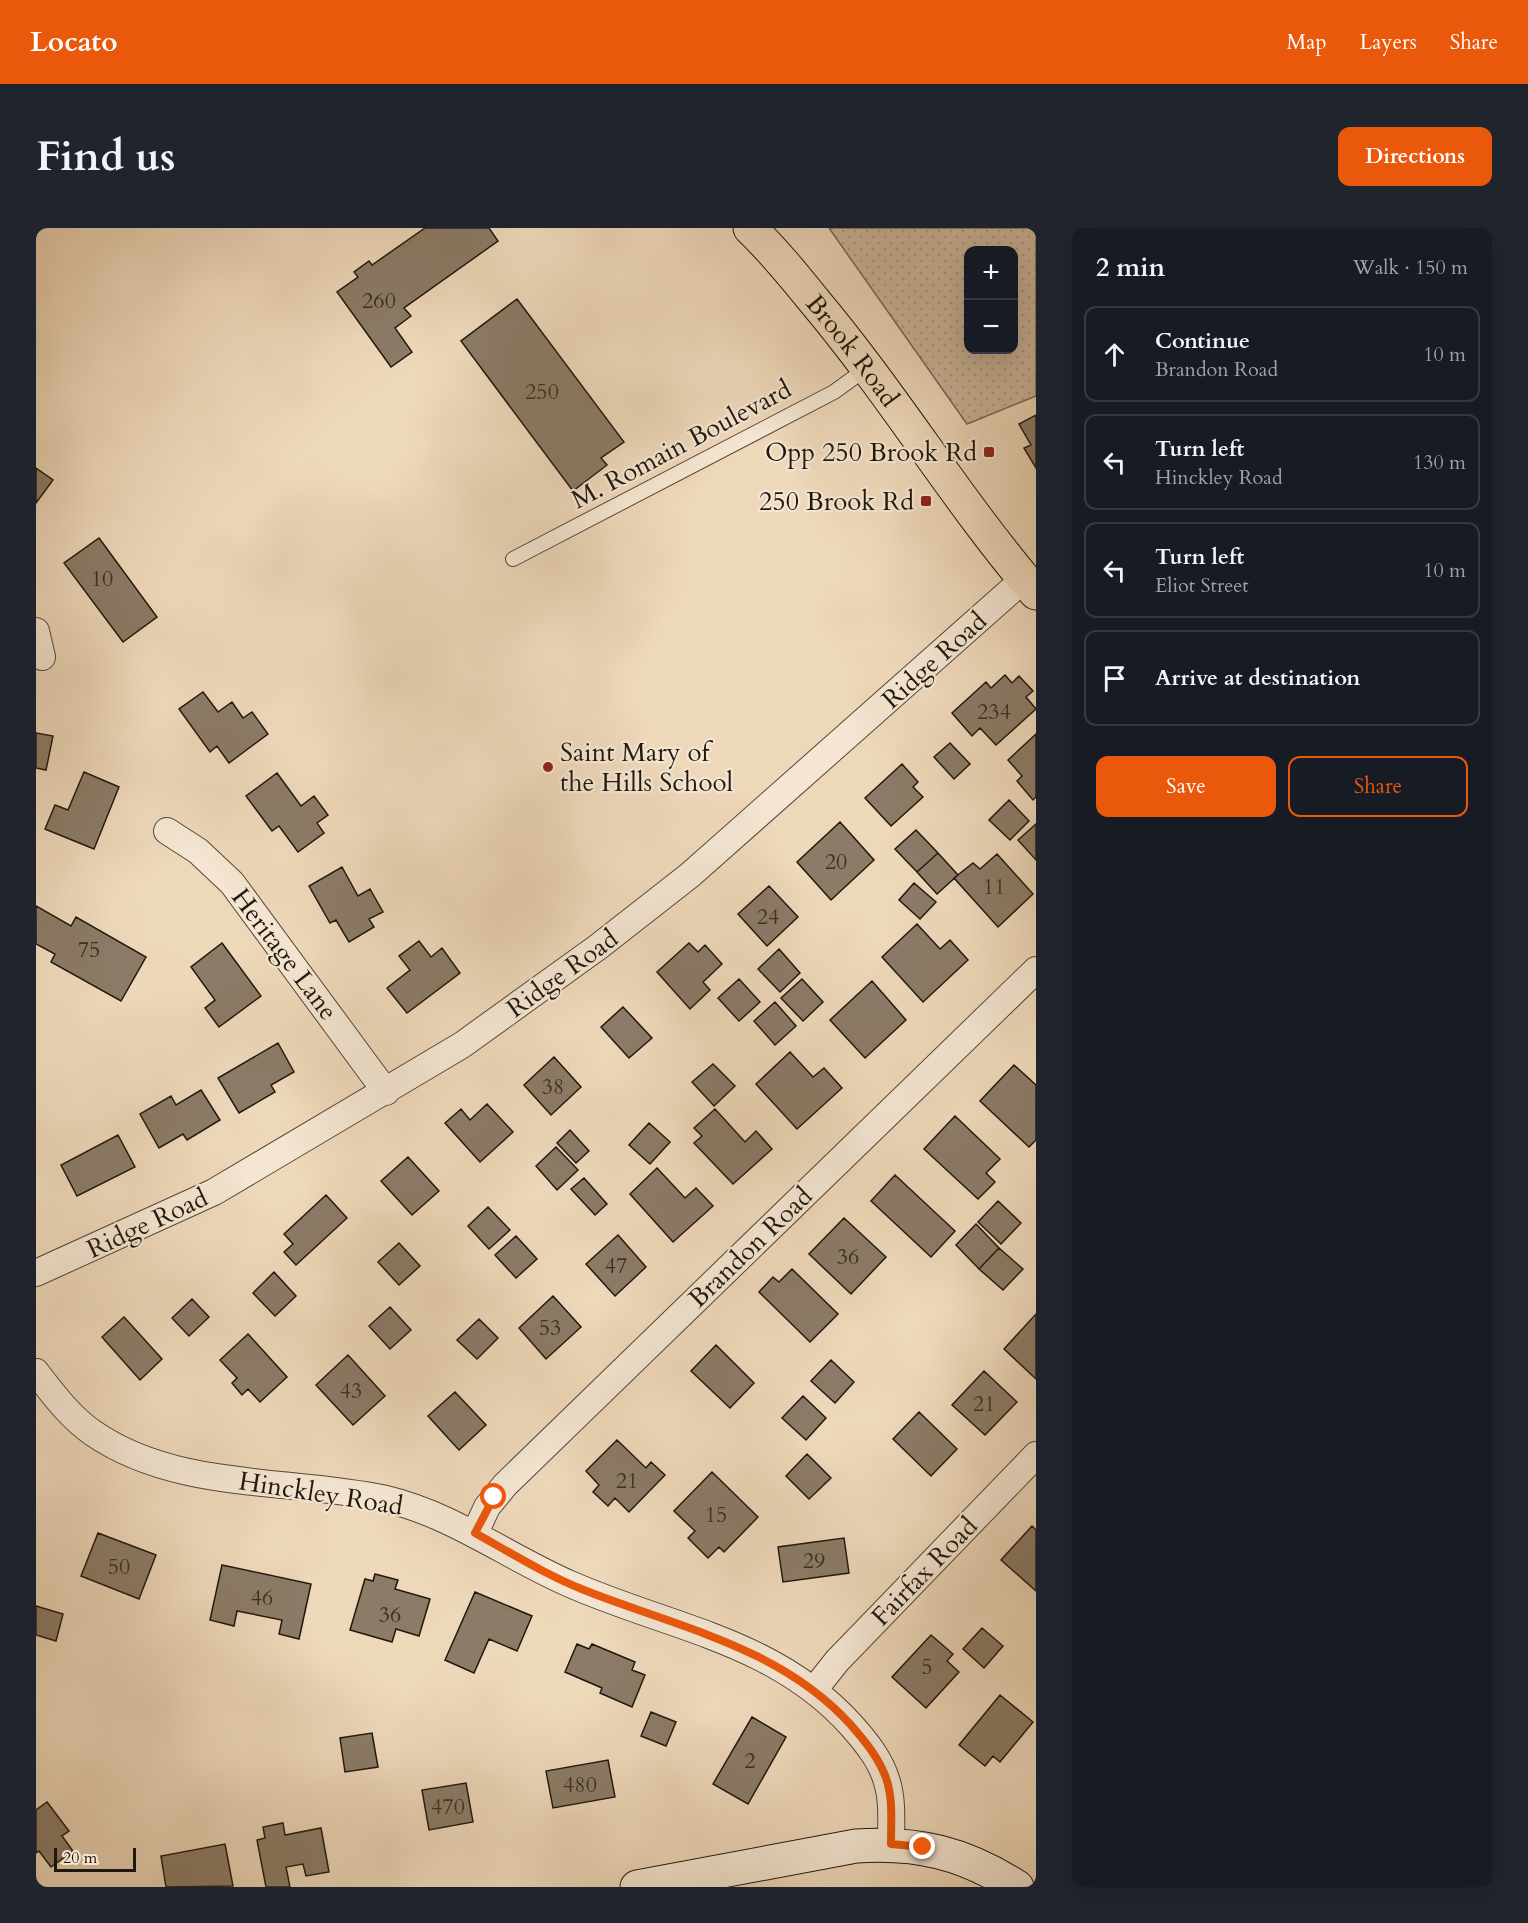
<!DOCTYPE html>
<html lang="en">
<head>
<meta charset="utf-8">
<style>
  :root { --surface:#171b24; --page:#20242c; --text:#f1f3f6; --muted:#9ea1a6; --line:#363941; --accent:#ea580c }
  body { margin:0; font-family:Cardo,serif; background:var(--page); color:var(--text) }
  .controls { position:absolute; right:18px; top:18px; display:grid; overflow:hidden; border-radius:12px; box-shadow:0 6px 24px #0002 }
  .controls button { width:54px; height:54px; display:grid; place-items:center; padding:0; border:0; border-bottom:2px solid var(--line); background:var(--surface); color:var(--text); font:30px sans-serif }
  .scale { position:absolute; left:18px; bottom:15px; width:82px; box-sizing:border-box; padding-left:6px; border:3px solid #20170e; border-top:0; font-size:16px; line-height:21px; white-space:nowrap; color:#20170e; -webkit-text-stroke:4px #f4e6d2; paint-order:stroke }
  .stop { position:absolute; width:18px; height:18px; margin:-14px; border:4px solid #ea580c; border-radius:50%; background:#fff }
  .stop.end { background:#ea580c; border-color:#fff; box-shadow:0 2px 6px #0008 }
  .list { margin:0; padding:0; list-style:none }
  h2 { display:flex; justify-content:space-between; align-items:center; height:78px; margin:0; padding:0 24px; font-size:26px }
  h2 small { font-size:20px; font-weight:400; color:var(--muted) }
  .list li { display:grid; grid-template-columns:39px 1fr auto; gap:18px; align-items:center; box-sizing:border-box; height:96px; margin:0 12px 12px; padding:0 12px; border:2px solid var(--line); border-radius:12px }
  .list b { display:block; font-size:22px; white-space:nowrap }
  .list p { margin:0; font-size:20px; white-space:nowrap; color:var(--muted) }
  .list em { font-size:20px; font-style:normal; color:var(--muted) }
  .actions { display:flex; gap:12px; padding:18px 24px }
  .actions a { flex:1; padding:14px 0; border:2px solid var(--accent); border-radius:12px; text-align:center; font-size:21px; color:var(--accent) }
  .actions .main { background:var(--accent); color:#fff }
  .icon { flex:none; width:33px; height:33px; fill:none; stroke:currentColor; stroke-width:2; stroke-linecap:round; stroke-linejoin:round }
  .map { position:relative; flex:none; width:1000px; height:1659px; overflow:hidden; border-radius:12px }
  header { display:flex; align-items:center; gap:36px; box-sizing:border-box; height:84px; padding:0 30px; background:var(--accent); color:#fff }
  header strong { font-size:28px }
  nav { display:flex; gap:33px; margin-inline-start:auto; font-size:21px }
  .intro { display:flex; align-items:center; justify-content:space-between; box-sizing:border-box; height:144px; padding:0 36px }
  h1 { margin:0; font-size:42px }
  .button { padding:15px 27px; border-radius:12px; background:var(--accent); color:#fff; font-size:21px; font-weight:700 }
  main { display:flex; gap:36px; padding:0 36px }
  aside { flex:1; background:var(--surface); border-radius:12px; box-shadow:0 6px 24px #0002 }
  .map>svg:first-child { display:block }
  .park { fill:url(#park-dots); stroke:#766756; stroke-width:1.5; fill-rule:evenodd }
  .building { fill:#8b7b67; stroke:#20170e; stroke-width:1.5 }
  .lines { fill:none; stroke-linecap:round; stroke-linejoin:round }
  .lane-casing { stroke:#544739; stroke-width:16 }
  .street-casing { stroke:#544739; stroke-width:28 }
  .secondary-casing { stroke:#20170e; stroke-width:35 }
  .primary-casing { stroke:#20170e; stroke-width:35 }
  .lane { stroke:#f4e6d2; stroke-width:14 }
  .street { stroke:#f4e6d2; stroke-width:26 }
  .secondary { stroke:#f4e6d2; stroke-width:33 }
  .primary { stroke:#eed8ba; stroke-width:33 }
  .route { stroke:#ea580c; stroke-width:8 }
  .poi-dot { fill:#8f2418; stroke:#f4e6d2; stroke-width:2 }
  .labels { text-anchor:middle; stroke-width:4.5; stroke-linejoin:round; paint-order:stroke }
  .number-label { font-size:22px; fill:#3b3024 }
  .street-label { font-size:26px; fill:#20170e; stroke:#f4e6d2 }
  .poi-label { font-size:26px; fill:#20170e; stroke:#f4e6d2; text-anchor:end }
</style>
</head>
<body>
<header>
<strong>Locato</strong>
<nav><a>Map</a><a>Layers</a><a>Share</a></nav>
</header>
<div class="intro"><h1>Find us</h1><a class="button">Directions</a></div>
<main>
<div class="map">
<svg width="1000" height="1659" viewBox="0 0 1000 1659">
  <defs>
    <pattern id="park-dots" width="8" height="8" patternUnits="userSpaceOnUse" patternTransform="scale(1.5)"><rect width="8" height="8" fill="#cbb79d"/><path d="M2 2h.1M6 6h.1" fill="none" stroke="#ae9d86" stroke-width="1.8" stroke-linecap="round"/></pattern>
  </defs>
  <rect width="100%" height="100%" fill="#eed8ba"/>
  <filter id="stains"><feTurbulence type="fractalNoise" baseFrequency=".00333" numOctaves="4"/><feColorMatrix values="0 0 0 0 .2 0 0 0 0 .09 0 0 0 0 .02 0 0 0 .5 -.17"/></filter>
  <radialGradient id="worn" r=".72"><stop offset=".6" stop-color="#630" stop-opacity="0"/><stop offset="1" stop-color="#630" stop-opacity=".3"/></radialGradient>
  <path class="park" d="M793,0H1000V168L931,196ZM932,22H978V122H932Z"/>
  <path class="building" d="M389,0H453L462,13L368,80L375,88L359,100L376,124L355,139L301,64L322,49L318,44L333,33L336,37Z
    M481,71L588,214L565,230L571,237L537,263L425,113Z
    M1000,187V240L988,220L995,217L983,196Z
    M0,240L17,252L0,275Z
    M63,310L121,389L87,414L28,335Z
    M969,447L976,455L983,448L997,463L990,469L1000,481L960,517L944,500L936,508L916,485L950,454L955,460Z
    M167,464L182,484L196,474L207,490L216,484L232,506L193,535L181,518L174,524L143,481Z
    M0,505L17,508L10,542L0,540Z
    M1000,506V569L997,572L981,553L986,548L972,532Z
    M914,515L934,536L918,551L898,529Z
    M866,536L882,554L877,559L887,569L855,598L829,570Z
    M48,544L83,559L58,621L9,601L19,577L32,582Z
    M241,545L265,578L278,568L292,587L281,595L288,605L262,624L243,598L236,603L210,568Z
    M973,572L993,593L974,612L953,592Z
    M804,594L838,632L795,672L761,634Z
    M1000,596V632L982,612Z
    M880,602L902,625L881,644L859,621Z
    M902,625L922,647L901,666L881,644Z
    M961,626L997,666L962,699L918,650L937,635L944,641Z
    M306,639L322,668L334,661L347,684L333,691L338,699L313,714L300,692L294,695L273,658Z
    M878,655L900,674L884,691L863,672Z
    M733,658L762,689L731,718L702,686Z
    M0,678L35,698L40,689L110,729L85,773L15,734L19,726L0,716Z
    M881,696L904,721L914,712L932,732L887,774L846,729Z
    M383,713L395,729L406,720L424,745L371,785L351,760L374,742L363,728Z
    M186,715L225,768L183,799L169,780L179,772L155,739Z
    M653,715L662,724L669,717L686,736L667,754L674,762L654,781L621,744Z
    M743,721L764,745L744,764L722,741Z
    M703,751L724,774L703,793L682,770Z
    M766,751L787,774L767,793L745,770Z
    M836,753L870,792L829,830L794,792Z
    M739,774L760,798L739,817L718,793Z
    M587,779L616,810L593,830L565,799Z
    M242,815L258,844L235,857L239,864L203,885L182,850Z
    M754,824L777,849L788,840L806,860L761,901L720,856Z
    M518,829L545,859L515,887L488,857Z
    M677,836L699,858L678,878L656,854Z
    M978,837L1000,857V912L993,919L944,873Z
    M165,862L184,892L151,912L147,906L123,920L104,886L135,868L140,877Z
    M451,876L477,904L444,934L409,895L425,881L434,892Z
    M679,881L709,914L720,903L736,921L697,956L658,915L666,908L658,900Z
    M919,888L964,931L950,945L959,954L942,971L888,921Z
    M613,895L634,914L614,936L593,917Z
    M534,902L553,923L540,935L521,915Z
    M82,907L99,939L41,968L25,937Z
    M520,919L542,942L521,962L500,938Z
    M372,929L403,963L376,987L345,953Z
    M621,940L649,970L660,960L677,978L637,1014L594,966Z
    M859,947L919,1003L895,1029L835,973Z
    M548,950L571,976L559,987L535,961Z
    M290,967L311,990L260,1037L248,1024L257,1016L248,1006Z
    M962,973L985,995L965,1016L942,994Z
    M452,979L474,1002L453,1021L432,998Z
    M808,990L850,1029L815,1066L773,1026Z
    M940,996L963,1020L943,1041L920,1017Z
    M582,1007L610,1039L579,1068L550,1036Z
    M480,1008L501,1031L480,1050L459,1027Z
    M363,1015L384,1038L363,1057L342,1034Z
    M963,1020L987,1041L967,1062L943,1041Z
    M756,1041L802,1086L774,1114L723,1064L737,1049L743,1054Z
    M238,1044L260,1068L239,1088L217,1065Z
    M517,1068L545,1099L510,1131L483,1100Z
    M156,1071L173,1089L153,1108L136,1090Z
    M354,1079L375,1102L354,1121L333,1098Z
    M1000,1086V1151L968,1121Z
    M88,1089L126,1131L104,1152L66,1109Z
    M443,1091L462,1110L441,1131L421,1112Z
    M212,1106L251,1149L224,1174L212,1161L206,1167L196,1155L201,1150L184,1132Z
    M680,1117L718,1155L694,1180L655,1143Z
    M312,1127L349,1168L317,1197L280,1157Z
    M795,1132L818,1154L799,1175L775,1153Z
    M948,1143L981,1174L949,1207L916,1177Z
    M419,1164L450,1197L423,1222L392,1188Z
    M767,1168L790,1190L770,1212L746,1190Z
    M883,1184L921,1221L895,1248L857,1211Z
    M581,1212L610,1240L615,1234L629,1247L593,1284L579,1270L572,1278L557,1264L563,1257L550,1243Z
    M771,1226L795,1250L773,1271L750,1248Z
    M676,1244L722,1289L688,1324L683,1319L672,1330L652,1310L659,1303L638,1283Z
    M996,1298L1000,1302V1363L965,1332Z
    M62,1305L120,1327L103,1371L45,1348Z
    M808,1310L813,1345L747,1354L742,1319Z
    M186,1337L275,1356L263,1411L243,1406L246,1392L201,1383L198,1398L174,1392Z
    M339,1346L362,1352L359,1361L394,1371L383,1408L360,1401L356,1414L314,1402L329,1351L337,1353Z
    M439,1364L496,1388L481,1423L453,1411L438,1445L409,1432Z
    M0,1378L27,1386L20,1413L0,1407Z
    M946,1400L967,1418L948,1440L927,1421Z
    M895,1407L917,1426L911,1433L923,1444L890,1480L856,1449Z
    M541,1416L553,1421L556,1416L599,1434L596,1442L609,1447L596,1479L564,1465L566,1460L529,1444Z
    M964,1467L997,1494L964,1534L957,1528L949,1538L923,1517Z
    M615,1484L640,1494L630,1518L605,1508Z
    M716,1489L750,1509L712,1576L677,1556Z
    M336,1505L342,1539L309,1544L304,1510Z
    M572,1532L579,1569L517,1580L510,1543Z
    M430,1555L437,1594L393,1602L386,1562Z
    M11,1574L33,1603L26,1608L37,1623L15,1639L3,1623L0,1625V1582Z
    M247,1595L249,1607L285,1600L293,1644L270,1648L267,1636L250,1639L254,1659H230L221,1612L229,1610L227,1599Z
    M189,1616L197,1658L130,1659L125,1628Z"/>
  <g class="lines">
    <g class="lane-casing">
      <path id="lane" d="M477,331L798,164L831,140"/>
    </g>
    <g class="street-casing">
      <path id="street" d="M0,403L6,429
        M131,603L162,623L196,655L350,864
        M0,1045L178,964L426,817L562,719L654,647L988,351
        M0,1144C17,1166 34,1189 57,1205C141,1263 254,1250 350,1271C417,1287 472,1329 534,1356C634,1400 738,1412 815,1497C830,1514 845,1532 851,1554C857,1573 855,1596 855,1616
        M439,1305L451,1279L469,1257L1000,742
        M778,1462L801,1433L1000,1227"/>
    </g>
    <g class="secondary-casing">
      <path id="secondary" d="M601,1659L820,1618C882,1614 928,1625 981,1659"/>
    </g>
    <g class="primary-casing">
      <g id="primary">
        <path id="s1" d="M714,0C738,23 759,49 780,75C858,168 921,273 1000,365"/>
      </g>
    </g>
    <use href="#lane" class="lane"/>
    <use href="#street" class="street"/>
    <use href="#secondary" class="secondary"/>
    <use href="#primary" class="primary"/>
  </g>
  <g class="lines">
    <path class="route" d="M458,1269L439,1305C475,1325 510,1347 548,1362C641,1399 744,1419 814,1496C829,1513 844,1531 851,1553C857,1572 855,1596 855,1616L887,1619"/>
  </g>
  <g class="poi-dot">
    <rect x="947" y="218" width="12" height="12" rx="3"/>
    <rect x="884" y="267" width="12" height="12" rx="3"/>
    <circle cx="512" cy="539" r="6"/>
  </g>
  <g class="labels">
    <g class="number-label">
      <text x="343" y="80">260</text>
      <text x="506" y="171">250</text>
      <text x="66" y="358">10</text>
      <text x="958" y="491">234</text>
      <text x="800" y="641">20</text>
      <text x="958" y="666">11</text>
      <text x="732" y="696">24</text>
      <text x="53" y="729">75</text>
      <text x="517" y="866">38</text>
      <text x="812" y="1036">36</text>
      <text x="580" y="1045">47</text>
      <text x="514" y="1107">53</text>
      <text x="315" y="1170">43</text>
      <text x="948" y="1183">21</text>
      <text x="591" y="1260">21</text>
      <text x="680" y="1294">15</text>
      <text x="778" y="1340">29</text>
      <text x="83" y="1346">50</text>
      <text x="226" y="1377">46</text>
      <text x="354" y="1394">36</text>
      <text x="891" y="1446">5</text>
      <text x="714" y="1540">2</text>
      <text x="544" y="1564">480</text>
      <text x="412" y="1586">470</text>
    </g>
    <g class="street-label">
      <text dy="9" stroke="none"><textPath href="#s1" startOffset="160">Brook Road</textPath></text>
      <text transform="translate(645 216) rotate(-28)" y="9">M. Romain Boulevard</text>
      <text transform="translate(898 432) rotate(-42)" y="9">Ridge Road</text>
      <text transform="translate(249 726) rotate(53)" y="9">Heritage Lane</text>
      <text transform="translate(526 745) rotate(-36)" y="9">Ridge Road</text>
      <text transform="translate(111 995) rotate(-25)" y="9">Ridge Road</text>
      <text transform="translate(714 1019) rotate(-44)" y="9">Brandon Road</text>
      <text transform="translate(285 1265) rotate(9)" y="9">Hinckley Road</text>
      <text transform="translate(888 1343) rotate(-46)" y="9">Fairfax Road</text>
    </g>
    <g class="poi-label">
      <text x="941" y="233">Opp 250 Brook Rd</text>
      <text x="878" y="282">250 Brook Rd</text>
      <text x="524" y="533" text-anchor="start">Saint Mary of<tspan x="524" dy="30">the Hills School</tspan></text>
    </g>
  </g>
  <rect width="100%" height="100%" filter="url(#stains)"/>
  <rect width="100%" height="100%" fill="url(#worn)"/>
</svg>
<div class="controls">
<button>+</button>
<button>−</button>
</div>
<div class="scale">20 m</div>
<div class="stop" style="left:458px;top:1269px"></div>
<div class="stop end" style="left:887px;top:1619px"></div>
</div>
<aside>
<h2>2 min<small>Walk · 150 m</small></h2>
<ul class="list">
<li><svg class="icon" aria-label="ahead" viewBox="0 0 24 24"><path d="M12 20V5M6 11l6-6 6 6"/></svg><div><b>Continue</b><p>Brandon Road</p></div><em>10 m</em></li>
<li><svg class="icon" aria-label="left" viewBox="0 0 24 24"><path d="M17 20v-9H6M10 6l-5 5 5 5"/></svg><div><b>Turn left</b><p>Hinckley Road</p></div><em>130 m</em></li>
<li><svg class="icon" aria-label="left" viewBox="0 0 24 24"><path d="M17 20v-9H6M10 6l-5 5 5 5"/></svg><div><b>Turn left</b><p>Eliot Street</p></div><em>10 m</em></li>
<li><svg class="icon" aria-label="arrive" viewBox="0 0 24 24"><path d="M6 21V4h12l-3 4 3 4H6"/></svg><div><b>Arrive at destination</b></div></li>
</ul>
<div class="actions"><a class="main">Save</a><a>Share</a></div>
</aside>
</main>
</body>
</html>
